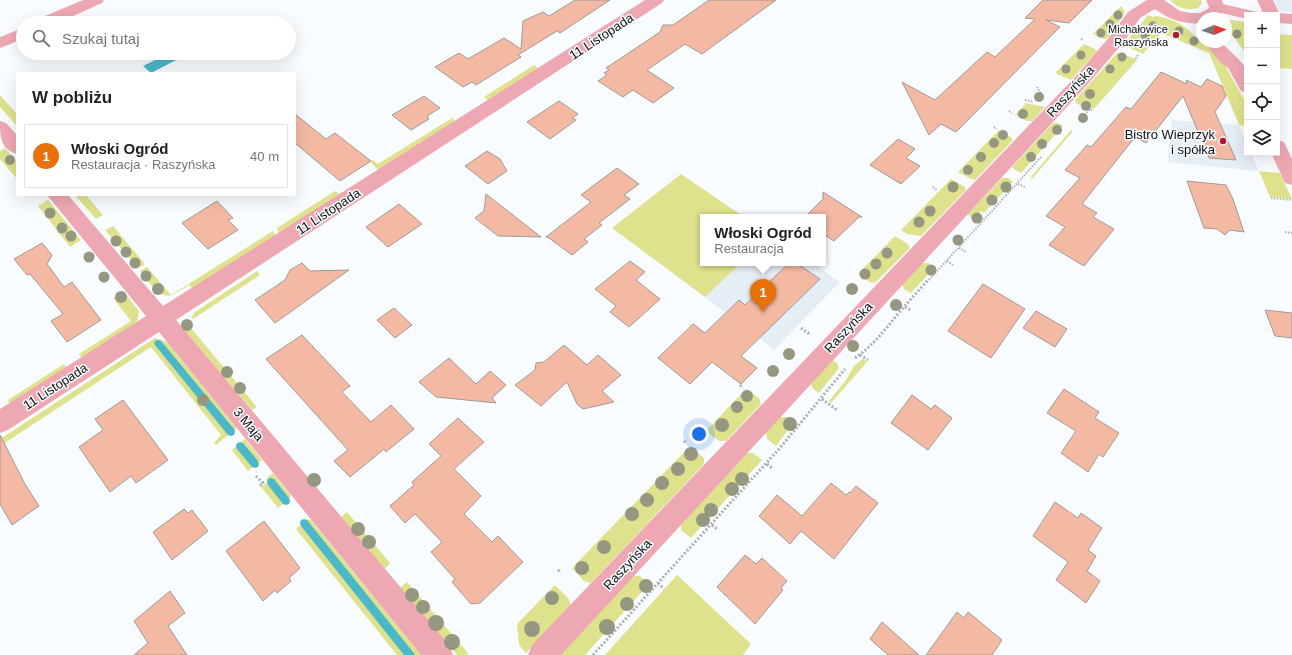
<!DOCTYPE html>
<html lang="pl">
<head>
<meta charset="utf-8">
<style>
  :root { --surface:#fff; --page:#f6f6f6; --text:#222; --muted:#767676; --line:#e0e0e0; --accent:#2563eb }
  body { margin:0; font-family:Helvetica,sans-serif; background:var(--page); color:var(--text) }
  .controls { position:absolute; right:12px; top:12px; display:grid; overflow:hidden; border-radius:0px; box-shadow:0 4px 16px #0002 }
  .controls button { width:36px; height:36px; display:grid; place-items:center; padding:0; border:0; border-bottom:1px solid var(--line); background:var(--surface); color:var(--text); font:20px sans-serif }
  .compass { position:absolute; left:1196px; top:12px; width:36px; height:36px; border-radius:50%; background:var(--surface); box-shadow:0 4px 16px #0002; rotate:88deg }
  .you { position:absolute; left:699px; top:434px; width:14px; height:14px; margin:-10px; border:3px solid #fff; border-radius:50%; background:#1a73e8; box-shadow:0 0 0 6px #1a73e833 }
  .badge { display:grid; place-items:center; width:26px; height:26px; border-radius:50%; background:var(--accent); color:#fff; font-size:13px; font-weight:700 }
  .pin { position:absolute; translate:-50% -33px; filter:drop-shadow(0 1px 2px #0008) }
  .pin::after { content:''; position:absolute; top:21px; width:14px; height:12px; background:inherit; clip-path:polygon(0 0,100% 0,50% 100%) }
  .popup { position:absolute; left:700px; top:214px; width:126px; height:52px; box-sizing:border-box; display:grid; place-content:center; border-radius:0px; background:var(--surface); filter:drop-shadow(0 1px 3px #0005); font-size:13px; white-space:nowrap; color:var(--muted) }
  .popup b { font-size:15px; color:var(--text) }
  .popup::after { content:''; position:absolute; left:50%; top:100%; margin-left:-8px; border:8px solid transparent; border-top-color:var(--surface) }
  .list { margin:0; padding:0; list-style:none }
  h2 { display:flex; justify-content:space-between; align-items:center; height:52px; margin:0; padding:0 16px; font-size:17px }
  h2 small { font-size:13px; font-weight:400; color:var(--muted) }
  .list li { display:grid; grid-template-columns:26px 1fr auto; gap:12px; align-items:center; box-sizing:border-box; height:64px; margin:0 8px 8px; padding:0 8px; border:1px solid var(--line); border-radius:0px }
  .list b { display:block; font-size:15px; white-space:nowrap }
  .list p { margin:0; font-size:13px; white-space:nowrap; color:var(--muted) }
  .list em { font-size:13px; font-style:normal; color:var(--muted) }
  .icon { flex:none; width:22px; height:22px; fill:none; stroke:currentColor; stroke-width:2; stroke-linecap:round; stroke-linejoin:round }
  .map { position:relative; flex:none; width:1292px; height:655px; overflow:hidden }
  .search { position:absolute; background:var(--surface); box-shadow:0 4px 16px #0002; left:16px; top:16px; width:280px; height:44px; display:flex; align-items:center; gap:10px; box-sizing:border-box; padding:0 14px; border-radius:22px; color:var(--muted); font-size:15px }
  .panel { position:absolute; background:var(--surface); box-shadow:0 4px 16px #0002; left:16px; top:72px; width:280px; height:124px; border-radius:0px }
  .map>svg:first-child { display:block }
  .built { fill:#e5edf5 }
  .green { fill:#dfe28c }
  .water { fill:#4bb8ca }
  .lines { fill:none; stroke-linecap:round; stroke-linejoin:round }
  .stream { fill:#4bb8ca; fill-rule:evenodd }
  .building { fill:#f4b9a3; stroke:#9e9a98 }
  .path-far1 { stroke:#adb0b2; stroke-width:2; stroke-dasharray:1.5 1.5; stroke-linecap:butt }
  .path { stroke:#adb0b2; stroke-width:3; stroke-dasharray:2 2; stroke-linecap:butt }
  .minor { fill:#eea8b4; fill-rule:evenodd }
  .tree { fill:#959781 }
  .poi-dot { fill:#ae1934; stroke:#f9fcff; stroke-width:1.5 }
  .labels { text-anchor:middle; stroke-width:3; stroke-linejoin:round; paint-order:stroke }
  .far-poi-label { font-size:11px; fill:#0f1011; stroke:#f9fcff; text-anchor:end }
  .street-label { font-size:13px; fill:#0f1011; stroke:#f9fcff }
  .poi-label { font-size:13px; fill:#0f1011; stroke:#f9fcff; text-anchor:end }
</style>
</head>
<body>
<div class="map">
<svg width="1292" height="655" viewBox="0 0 1292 655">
  <rect width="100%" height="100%" fill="#f9fcff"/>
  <path class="built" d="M1274,0H1292V12L1279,11Z
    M1172,120L1239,125L1247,144V153H1251L1259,171L1167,162Z
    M741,263H812L840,282L774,350L705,297Z"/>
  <path class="green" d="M1170,0H1201L1202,3L1198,8C1188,11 1177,8 1170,0Z
    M1121,6L1125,12L1122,18H1119L1121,19L1108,38L1103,39L1093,34Z
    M1148,15L1153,17L1155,16C1172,18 1188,26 1198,40L1202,39V42H1207L1226,67L1247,105V126L1239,125L1209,53L1161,33L1143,54L1126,46L1125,43Z
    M1231,20L1247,22V55L1229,31L1227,23Z
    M1277,34L1292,35V69L1277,68Z
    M1084,44L1095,49L1097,51L1071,80L1055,73Z
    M1117,53H1121L1137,60L1094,109L1089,106L1085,108L1076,103L1075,100Z
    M534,65L539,69L489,101L484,97Z
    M0,95L17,114V126L0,107Z
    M1026,103L1045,107L1032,121H1027L1015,115Z
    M452,118L456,122L379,171L372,164L371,161L373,160L378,164Z
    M1053,123H1058L1063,126L1021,173L1015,170L1012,167Z
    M999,130L1011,137L1013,140L975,180L971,179L958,172Z
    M1071,130L1073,131L1032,179L1030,178Z
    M5,148L17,162V179L0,159V151Z
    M1259,171L1280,173L1292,199L1270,197Z
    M681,174L744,217H703V263H741L705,297L612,228Z
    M1002,178H1008L1013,182L984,213L981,211L978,215L981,217L977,221L971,218L968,214Z
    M951,179L965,187L966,190L921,236L907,234L901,230Z
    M335,191L340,195L279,234L277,228Z
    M75,195H86L103,215L96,219Z
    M48,200L81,240L70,247L38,206Z
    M113,226L145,264L138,268L105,230Z
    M273,231L276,237L193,289L189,285C184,288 178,292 172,295C160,300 147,279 140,271L147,267L171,295Z
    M895,236L908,244L910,248L876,282L871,283L858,274Z
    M922,263H928L935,267L911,293L904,289L902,284Z
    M257,271L260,275L193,319L191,318L195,312Z
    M124,292L139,311L137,322L82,358L79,354L131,321L113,298Z
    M185,321L257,407L252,410L186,332L181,322Z
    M155,338L167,342L237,428L216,445L214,443L221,435L151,347L0,446V439Z
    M863,359L867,362L831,403L829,401L846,380L854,366Z
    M833,360L837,363L839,368L819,393L812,388L811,383Z
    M64,364L67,368L11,406L8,400Z
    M746,389L759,398L761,404L726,441H719L706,431Z
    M780,417H786L793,423L776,446L767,439L766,432Z
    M245,439L262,460L248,471L232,450Z
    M690,446L704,458V464L591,583L584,581L572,568Z
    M746,453H753L762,460L691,538L681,530V524Z
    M273,473L290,494V498L278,508L261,487L267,483V478Z
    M347,512L390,563L385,569L341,517Z
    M307,519L311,520L421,655H397L296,529Z
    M677,575L751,644L743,655H605Z
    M633,576H640L649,584L585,655H559Z
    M407,582L468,653L466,655H457L400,588Z
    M555,585L568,598L571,605L526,653L519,645L517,624Z"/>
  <path class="water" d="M169,53H177L182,57L151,73L143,66Z"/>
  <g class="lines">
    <path class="stream" d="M158,340L161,341L234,429L235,432L234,435L231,436L228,435L155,345L154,343L155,341Z
      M240,442L243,443L258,461L259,464L258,467L255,468L252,467L237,449L236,446L237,443Z
      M271,478L274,479L289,498L290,501L289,504L286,505L283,504L268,485L267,482L268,479Z
      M304,519L307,520L413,652L415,655H404L301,526L300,523L301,520Z"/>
  </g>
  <path class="building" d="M575,0H610L560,33L557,31L518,55L521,57L476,85L472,82L463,87L435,67L459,53L468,59L504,38L521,49L523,21L543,12L549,16Z
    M709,0H776L702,54L685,44L647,70L674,88L653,103L633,90L623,97L598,81L607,75L604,73L609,70L606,68L660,32L663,25H673Z
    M1043,0H1092L1069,23L1046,20L1060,27L956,132L941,124L929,135L902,82L935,100L987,52L995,57L1035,19L1025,18Z
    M1161,72L1187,84L1186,80L1201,87L1207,79L1222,86L1226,96L1215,112L1236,160L1209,158L1183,96L1146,143L1135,137L1082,204L1097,213L1093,217L1114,229L1084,266L1049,245L1065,227L1046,216L1080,178L1065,170L1087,145L1091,147L1126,107L1131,109Z
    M424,96L440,108L427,116L429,119L411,130L392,115Z
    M559,101L578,114L572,118L576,120L550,139L527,122Z
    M295,114L326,139L335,133L371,161L340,181L295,143Z
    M898,139L915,149L906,158L920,166L901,184L870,165Z
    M487,151L500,159L507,171L488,184L465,166Z
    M617,168L639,184L624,195L630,199L599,223L602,225L584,239L588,242L572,255L549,238L546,237L591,202L581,195Z
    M1187,181L1226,185L1233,199L1244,232L1230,230L1225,235L1217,229L1204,228Z
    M823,192L862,217H859L834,241L823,234V217H805L823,199Z
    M486,194L541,237L498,236L475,218L484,211Z
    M217,201L233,218L228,220L238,230L208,249L182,223Z
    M399,204L422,224L388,247L366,227Z
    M42,243L52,255L47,264L64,287L72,282L101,320L67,342L51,321L63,314L30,274L27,275L14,259Z
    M630,261L645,272L636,280L660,299L629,327L610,312L616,306L595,289Z
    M302,263L310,271L349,270L275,323L255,300L285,280L290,270Z
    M789,263H796L820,279L741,356L757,368L741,384L712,362L690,384L658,358L693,324L705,333L739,300L745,305Z
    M983,284L1025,309L991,358L948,331Z
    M394,308L412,325L395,338L377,320Z
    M1265,310L1292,313V338L1275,336Z
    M1036,311L1067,329L1055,347L1023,328Z
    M302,335L350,386L342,392L371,422L391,405L414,429L386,452L384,449L350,477L334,461L348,450L266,359Z
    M564,345L587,365L598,355L621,375L602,391L614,402L583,409L577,404L567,382L541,406L515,385L535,370L536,363L544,362Z
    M449,358L476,384L490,371L506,385L492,398L496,403L436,397L419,382Z
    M1064,389L1099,412L1095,418L1119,433L1103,457L1099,454L1088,472L1061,453L1076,431L1047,413Z
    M912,395L931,409L935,405L952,418L928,450L891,423Z
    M123,400L168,460L136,483L131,476L110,492L79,447L103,430L95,419Z
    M458,418L484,442L454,469L481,496L464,514L492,542L498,536L523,562L480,603L471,604L452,582L455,579L431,552L442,542L415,514L405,523L390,506L414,485L412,482L441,456L429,444Z
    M0,435L25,484L39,506L12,525L0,504Z
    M831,483L846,495L849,492L850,493L856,486L878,503L834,559L801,531L790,544L759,516L777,495L802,516Z
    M1055,502L1078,518L1081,513L1102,528L1088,550L1096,556L1087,571L1100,581L1086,603L1056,580L1068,562L1033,536Z
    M184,509L188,513L192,510L208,531L172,560L153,532Z
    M264,521L300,568L289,578L291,581L277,593L275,590L263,601L226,551Z
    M745,555L756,564L762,558L787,581L781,588L783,590L755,624L717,587Z
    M170,591L185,613L168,626L187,655H134L148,643L134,621Z
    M957,612L964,618L968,612L1002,640L992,655H926Z
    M882,622L919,655H888L870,639Z"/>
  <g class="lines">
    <path class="path-far1" d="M1081,39L1083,40
      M1138,55L1136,58L1138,59
      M1037,87L1042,95
      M1025,100L1034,102
      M1009,111L1012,113
      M1087,113L1090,109L1092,110
      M994,127L997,129
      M1018,184L1025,187
      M933,187L937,190
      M1271,198L1292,200
      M1285,232L1292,233
      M959,248L966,252
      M947,261L953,265
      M929,280L1041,157"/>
    <path class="path" d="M905,307L912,311
      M801,328L811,335
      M860,355L868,360
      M855,358C875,344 887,327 902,309C911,299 920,289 929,279
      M740,385L743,388
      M822,399L837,410
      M684,441L687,444
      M767,464L772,468
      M256,476L263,483L260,486
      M712,525L717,529
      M558,570L561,573
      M658,583L664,589
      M593,655L779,449L845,369"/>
    <path class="minor" d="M83,0H104L102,3L58,23H36L38,19Z
      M645,0H664L662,3L176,320L449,645L453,655H421L159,332L8,430L0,433V409L146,316L47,195H68L163,306Z
      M1147,0H1164L1180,11L1191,13H1200L1208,9L1209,7L1206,0H1222L1223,4L1257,12L1259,15H1247V19L1222,13L1216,18H1202V23C1185,25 1168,19 1155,9L1140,18L1123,43L1088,84L561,655H528L532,645L1076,76L1111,35L1128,12Z
      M1257,0H1273L1279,13L1292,14V24L1277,23V15H1264Z
      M23,28V39L0,48V37Z
      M1204,42H1221C1228,50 1243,61 1246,70C1249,77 1247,86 1247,93L1241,91L1228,68L1220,62Z
      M0,121L6,123L17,135V154C0,149 0,136 0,121Z
      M1277,140L1284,142L1292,159V185L1285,183L1271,153H1277Z"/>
  </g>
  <g class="tree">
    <circle cx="1118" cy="15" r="4.5"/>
    <circle cx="1110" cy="24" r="4.5"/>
    <circle cx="1153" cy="26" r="4.5"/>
    <circle cx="1179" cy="31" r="4.5"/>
    <circle cx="1101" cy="33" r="4.5"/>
    <circle cx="1237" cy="34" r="4.5"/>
    <circle cx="1145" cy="35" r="4.5"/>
    <circle cx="1194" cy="41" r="4.5"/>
    <circle cx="1081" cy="55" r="4.5"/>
    <circle cx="1122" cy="57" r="4.5"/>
    <circle cx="1066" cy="69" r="4.5"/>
    <circle cx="1110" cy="69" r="4.5"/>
    <circle cx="1090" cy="94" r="5"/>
    <circle cx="1039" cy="97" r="5"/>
    <circle cx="1086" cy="106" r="5"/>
    <circle cx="1023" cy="114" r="5"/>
    <circle cx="1083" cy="118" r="5"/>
    <circle cx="1057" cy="130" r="5"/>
    <circle cx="1003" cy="135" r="5"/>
    <circle cx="994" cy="143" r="5"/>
    <circle cx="1042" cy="144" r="5"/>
    <circle cx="981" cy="157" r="5"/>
    <circle cx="1031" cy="157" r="5"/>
    <circle cx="10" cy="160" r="5"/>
    <circle cx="968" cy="170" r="5"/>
    <circle cx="953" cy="187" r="5.5"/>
    <circle cx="1006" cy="187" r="5.5"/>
    <circle cx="992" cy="200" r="5.5"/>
    <circle cx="930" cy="211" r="5.5"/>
    <circle cx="50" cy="213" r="5.5"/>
    <circle cx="977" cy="218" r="5.5"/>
    <circle cx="919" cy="222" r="5.5"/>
    <circle cx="62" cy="228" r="5.5"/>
    <circle cx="71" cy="236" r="5.5"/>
    <circle cx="958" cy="240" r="5.5"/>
    <circle cx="116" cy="241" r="5.5"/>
    <circle cx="126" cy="252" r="5.5"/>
    <circle cx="887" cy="253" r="5.5"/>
    <circle cx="89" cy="257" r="5.5"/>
    <circle cx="135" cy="263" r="5.5"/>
    <circle cx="876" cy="264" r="5.5"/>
    <circle cx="931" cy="270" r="5.5"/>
    <circle cx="865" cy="274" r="5.5"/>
    <circle cx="146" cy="276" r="5.5"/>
    <circle cx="104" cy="277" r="5.5"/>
    <circle cx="158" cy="289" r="6"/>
    <circle cx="852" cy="289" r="6"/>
    <circle cx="121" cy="297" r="6"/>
    <circle cx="896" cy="305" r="6"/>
    <circle cx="187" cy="325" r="6"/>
    <circle cx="853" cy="346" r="6"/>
    <circle cx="789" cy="354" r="6"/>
    <circle cx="773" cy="371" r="6"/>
    <circle cx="227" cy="372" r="6"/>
    <circle cx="240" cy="388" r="6"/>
    <circle cx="747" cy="396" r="6"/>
    <circle cx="203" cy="400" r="6"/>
    <circle cx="737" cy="407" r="6"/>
    <circle cx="790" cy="424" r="7"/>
    <circle cx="722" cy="425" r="7"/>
    <circle cx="691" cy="454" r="7"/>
    <circle cx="678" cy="469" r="7"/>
    <circle cx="742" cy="479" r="7"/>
    <circle cx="314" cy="480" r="7"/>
    <circle cx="662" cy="483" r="7"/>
    <circle cx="732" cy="489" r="7"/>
    <circle cx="647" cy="500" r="7"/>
    <circle cx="711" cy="510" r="7"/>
    <circle cx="632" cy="514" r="7"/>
    <circle cx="703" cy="520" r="7"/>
    <circle cx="358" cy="529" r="7"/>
    <circle cx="369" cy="542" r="7"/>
    <circle cx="604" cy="547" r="7"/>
    <circle cx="582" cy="568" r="7"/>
    <circle cx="646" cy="586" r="7"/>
    <circle cx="412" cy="595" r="7"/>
    <circle cx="552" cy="598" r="7"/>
    <circle cx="627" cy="604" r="7"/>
    <circle cx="423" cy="607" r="7"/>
    <circle cx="436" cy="623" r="8"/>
    <circle cx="607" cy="627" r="8"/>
    <circle cx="532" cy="629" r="8"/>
    <circle cx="452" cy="642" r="8"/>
  </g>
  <g class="poi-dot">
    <circle cx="1176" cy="35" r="4"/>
    <circle cx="1223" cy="141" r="4"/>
  </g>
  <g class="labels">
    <g class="far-poi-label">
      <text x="1168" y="33">Michałowice<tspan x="1168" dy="13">Raszyńska</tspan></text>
    </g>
    <g class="street-label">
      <text transform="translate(601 36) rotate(-33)" y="5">11 Listopada</text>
      <text transform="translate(1070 91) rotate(-48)" y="5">Raszyńska</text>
      <text transform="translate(328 211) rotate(-33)" y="5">11 Listopada</text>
      <text transform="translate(848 327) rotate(-47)" y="5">Raszyńska</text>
      <text transform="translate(55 386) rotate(-33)" y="5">11 Listopada</text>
      <text transform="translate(249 424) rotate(50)" y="5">3 Maja</text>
      <text transform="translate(627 564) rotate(-47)" y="5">Raszyńska</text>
    </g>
    <g class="poi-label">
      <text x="1215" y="139">Bistro Wieprzyk<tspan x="1215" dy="15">i spółka</tspan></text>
    </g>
  </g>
</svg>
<div class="controls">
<button>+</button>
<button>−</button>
<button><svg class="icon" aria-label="locate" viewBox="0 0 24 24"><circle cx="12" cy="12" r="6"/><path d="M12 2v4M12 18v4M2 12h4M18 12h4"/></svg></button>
<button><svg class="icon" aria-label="layers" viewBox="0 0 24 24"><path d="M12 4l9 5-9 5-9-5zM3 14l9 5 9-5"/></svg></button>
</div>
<svg class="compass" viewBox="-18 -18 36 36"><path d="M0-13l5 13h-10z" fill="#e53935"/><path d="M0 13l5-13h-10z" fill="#767676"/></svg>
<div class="you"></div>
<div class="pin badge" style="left:763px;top:312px;background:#e8710a">1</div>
<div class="popup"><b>Włoski Ogród</b>Restauracja</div>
<div class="search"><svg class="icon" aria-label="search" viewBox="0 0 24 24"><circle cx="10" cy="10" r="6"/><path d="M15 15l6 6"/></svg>Szukaj tutaj</div>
<section class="panel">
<h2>W pobliżu<small></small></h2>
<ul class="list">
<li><span class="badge" style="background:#e8710a">1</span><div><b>Włoski Ogród</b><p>Restauracja · Raszyńska</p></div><em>40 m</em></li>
</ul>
</section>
</div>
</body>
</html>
